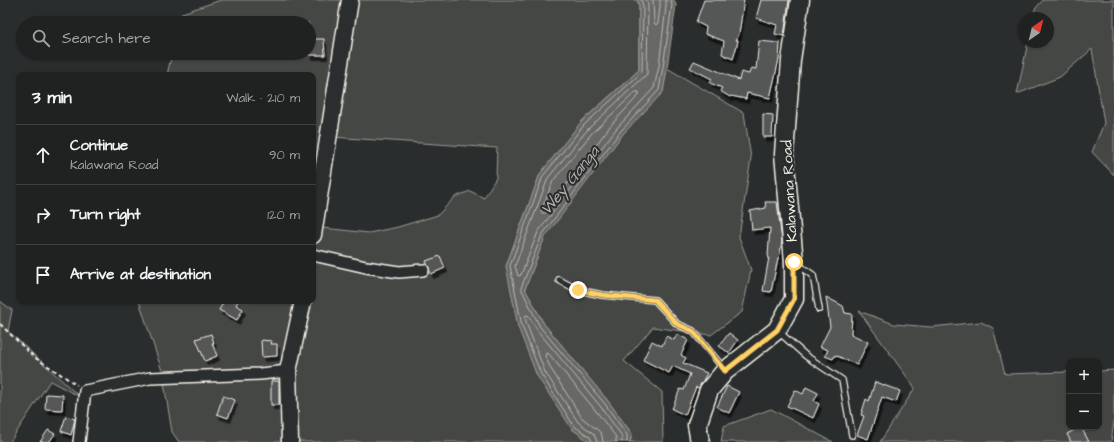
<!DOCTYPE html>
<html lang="en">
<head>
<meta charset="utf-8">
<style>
  :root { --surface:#202222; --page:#282a2a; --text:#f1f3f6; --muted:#a2a4a5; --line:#3d3f40 }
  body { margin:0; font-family:"Architects Daughter",sans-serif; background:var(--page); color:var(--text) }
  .controls { position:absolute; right:12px; bottom:12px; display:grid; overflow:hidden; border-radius:8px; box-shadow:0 1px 3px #0004 }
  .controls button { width:36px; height:36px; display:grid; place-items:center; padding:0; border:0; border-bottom:1px solid var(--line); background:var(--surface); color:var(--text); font:20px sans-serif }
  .compass { position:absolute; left:1018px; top:12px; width:36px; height:36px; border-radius:50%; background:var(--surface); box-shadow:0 1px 3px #0004; rotate:35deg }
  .stop { position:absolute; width:12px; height:12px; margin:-9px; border:3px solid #ffd166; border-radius:50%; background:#fff }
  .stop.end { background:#ffd166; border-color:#fff; box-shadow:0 1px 4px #0008 }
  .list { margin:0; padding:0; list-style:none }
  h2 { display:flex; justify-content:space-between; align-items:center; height:52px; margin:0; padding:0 16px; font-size:17px }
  h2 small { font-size:13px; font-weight:400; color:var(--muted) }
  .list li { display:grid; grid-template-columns:26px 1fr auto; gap:12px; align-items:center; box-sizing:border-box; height:60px; padding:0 16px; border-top:1px solid var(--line) }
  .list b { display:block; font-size:15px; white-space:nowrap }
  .list p { margin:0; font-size:13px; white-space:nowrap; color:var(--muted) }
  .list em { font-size:13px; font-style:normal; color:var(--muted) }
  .icon { flex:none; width:22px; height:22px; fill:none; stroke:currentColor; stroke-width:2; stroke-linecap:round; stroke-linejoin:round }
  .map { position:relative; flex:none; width:1114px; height:442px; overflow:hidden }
  .search { position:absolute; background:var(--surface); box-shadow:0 1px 3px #0004; left:16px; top:16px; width:300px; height:44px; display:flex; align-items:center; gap:10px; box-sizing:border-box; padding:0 14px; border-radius:22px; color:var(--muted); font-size:15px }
  .panel { position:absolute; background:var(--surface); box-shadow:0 1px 3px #0004; left:16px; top:72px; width:300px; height:232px; border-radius:8px }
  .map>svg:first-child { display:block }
  .green { fill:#444645; stroke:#9c9c96 }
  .water { fill:#676866; stroke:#9f9f9a }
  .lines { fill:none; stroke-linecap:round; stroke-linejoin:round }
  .shore { stroke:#bcbab4; stroke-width:1 }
  .building { fill:#555756; stroke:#f4f1e8; filter:url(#shadow) }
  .lane-casing { stroke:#f4f1e8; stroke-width:8 }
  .street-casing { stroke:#f4f1e8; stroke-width:14 }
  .secondary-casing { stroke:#f4f1e8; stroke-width:19 }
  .primary-casing { stroke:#f4f1e8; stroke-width:21 }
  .path { stroke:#f4f1e8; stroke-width:2; stroke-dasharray:4 3; stroke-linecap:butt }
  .lane { stroke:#2a2d2e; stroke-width:5.5 }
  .street { stroke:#2a2d2e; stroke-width:11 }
  .secondary { stroke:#2a2d2e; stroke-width:16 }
  .primary { stroke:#2a2d2e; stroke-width:18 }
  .route { stroke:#ffd166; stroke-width:5 }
  .labels { text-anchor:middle; stroke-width:4; stroke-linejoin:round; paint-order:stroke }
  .street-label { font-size:15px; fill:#f4f1e8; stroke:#2a2d2e }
  .water-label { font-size:16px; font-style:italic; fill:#b5b3ae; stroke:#2a2d2e }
</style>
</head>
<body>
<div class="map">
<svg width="1114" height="442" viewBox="0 0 1114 442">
  <defs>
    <filter id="shadow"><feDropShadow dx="2.5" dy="4.5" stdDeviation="0" flood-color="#0009"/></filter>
  </defs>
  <rect width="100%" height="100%" fill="#2a2d2e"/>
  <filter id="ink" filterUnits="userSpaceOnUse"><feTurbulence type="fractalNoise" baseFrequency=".025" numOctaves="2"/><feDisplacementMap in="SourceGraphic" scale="8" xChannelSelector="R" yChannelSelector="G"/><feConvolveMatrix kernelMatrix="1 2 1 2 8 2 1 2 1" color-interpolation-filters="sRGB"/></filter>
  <g filter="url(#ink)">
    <path class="green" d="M221,0H637L639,5V70L585,118L540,174L506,266L572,429L590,442H179L172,432L162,371L139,301H313V232L314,227L369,233L398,227L438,215L455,197L470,191L484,198L496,178L497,148L331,137L313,220V75H167L172,53H309V23H180L182,13Z
      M1043,0H1114V175L1092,152L1104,123L1092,49L1060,77L1017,94L1028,42H1048V18H1033L1035,9Z
      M667,68L744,113L751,158L739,237L751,270L742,312L711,335L653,327L624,361L662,392L663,442H630L632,434L608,401L544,324L525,289L546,234L625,131L663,92Z
      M0,301L12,310L8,331L80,397L50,381L10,442H0Z
      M859,311L894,324L931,327L981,322L993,328L1005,374L1069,372V427H1099V371L1114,370V422L1111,442H880L915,388Z
      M771,409L833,442H721L724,426Z"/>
    <path class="water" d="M637,0H674L676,5L667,68L663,92L623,134L545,237L525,289L544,324L608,401L632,434L630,442H590L572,429L537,376L518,327L506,266L540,174L581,122L639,70V5Z"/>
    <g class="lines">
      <path class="shore" d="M647,0L648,6L647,74L588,129L548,178L515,266L518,276L521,275L538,232L616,129L654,88L659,66L666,6V0
        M653,0L654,23L656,25L658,23L660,6V0
        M636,92H639V95L611,125L545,213H542L541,211L553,181L592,133Z
        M592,442L590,437L574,426L541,374L522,326L510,266L543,176L584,125L642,72L643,6L641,0
        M597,442L594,434L578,422L545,372L527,325L525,317L526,315L529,316L537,330L601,407L622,436V442
        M603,442L602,436L599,431L582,418L551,369L545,356L546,353L549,354L596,411L616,437V442
        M627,442V435L605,404L540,327L521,288L542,235L620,132L659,90L663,67L672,5L671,0"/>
    </g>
    <path class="building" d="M704,0H744L739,34L736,40H738L737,45L733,59L722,54L724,41L705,34L706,27L696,22Z
      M761,0H789L784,36L775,34L777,25L756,18Z
      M309,39H324L325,55H309Z
      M759,41L780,43L779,59L770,98L747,93L746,99L731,96L730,97L720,91L722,88L710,83L712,79L690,68L694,61L739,80L741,72L749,74L751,68L756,69Z
      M763,114L773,115L772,137H763Z
      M765,202H777L782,241L779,258H778L771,292L763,291L769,257L768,256L770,228L752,230L750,211L766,208Z
      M440,256L445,268L431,274L426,261Z
      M826,297L843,306L845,313L852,314L851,334L868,342L857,365L835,355L833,359L825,356L828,350L820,347L830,327Z
      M224,301H238L236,305L243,309L237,320L219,310Z
      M729,333L738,340L729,353L719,346Z
      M211,334L214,343H212L217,356L205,361L196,339Z
      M677,334L688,340L681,355L686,358L683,363L707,373L699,388L696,387L685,415L672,409L680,389L684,390L690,374L673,366L669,373L643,360L652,341L662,346L666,336L674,340Z
      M261,340L272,341L271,344H277V356L262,357Z
      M271,381H279V405H271Z
      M875,382L900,391L896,402L882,397L868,439L857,435L864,416L861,415L866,399L869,401Z
      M727,386L739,392L729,413L717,407Z
      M806,387L818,393L814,401L819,404L813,418L787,406L795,390L803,394Z
      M46,394L63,395L62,410L45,409Z
      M223,396L235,400L228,418L217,414Z
      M66,416L75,419L71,435L61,431Z
      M1080,427H1081L1089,442H1071L1067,434Z
      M48,430L55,434L49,442H40Z"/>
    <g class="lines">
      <g class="lane-casing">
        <path id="lane" d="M797,264L813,275L819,309
          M559,280L578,290L602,295L655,300L677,324L693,331L724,369
          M779,332L806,356L842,380L852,435"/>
      </g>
      <g class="street-casing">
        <path id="street" d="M313,255L366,267L399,272L423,270
          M79,442L85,391L150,378L260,374L288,371"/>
      </g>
      <g class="secondary-casing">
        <path id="secondary" d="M313,235L350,0
          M290,442L288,371L303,301"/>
      </g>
      <g class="primary-casing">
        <path id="primary" d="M700,442L697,425L709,390L725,371L777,330L794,299V262L784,154L791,60L800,0"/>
      </g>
      <path class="path" d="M0,324L34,357L77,385"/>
      <use href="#lane" class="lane"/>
      <use href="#street" class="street"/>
      <use href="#secondary" class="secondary"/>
      <use href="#primary" class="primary"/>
    </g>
  </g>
  <g class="lines" filter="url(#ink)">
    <path class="route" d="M578,290L602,295L655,300L677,324L693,331L725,371L777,330L794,299V262"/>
  </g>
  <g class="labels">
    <g class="street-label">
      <text transform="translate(789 191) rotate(-93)" y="5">Kalawana Road</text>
    </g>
    <g class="water-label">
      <text transform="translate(569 180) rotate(-51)" y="6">Wey Ganga</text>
    </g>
  </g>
</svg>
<div class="controls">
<button>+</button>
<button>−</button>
</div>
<svg class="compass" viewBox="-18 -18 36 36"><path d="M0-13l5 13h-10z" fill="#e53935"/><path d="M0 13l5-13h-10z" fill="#a2a4a5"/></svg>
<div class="stop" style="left:794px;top:262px"></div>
<div class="stop end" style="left:578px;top:290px"></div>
<div class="search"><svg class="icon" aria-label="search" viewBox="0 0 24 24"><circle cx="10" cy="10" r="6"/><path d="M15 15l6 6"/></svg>Search here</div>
<section class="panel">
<h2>3 min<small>Walk · 210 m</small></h2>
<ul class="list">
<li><svg class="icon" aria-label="ahead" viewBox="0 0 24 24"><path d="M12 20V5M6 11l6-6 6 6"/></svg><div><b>Continue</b><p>Kalawana Road</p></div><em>90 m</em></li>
<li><svg class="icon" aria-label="right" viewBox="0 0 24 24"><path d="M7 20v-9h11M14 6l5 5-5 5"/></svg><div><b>Turn right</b></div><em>120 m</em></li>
<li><svg class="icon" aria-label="arrive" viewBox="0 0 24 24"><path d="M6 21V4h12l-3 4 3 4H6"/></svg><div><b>Arrive at destination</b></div></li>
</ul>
</section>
</div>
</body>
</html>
